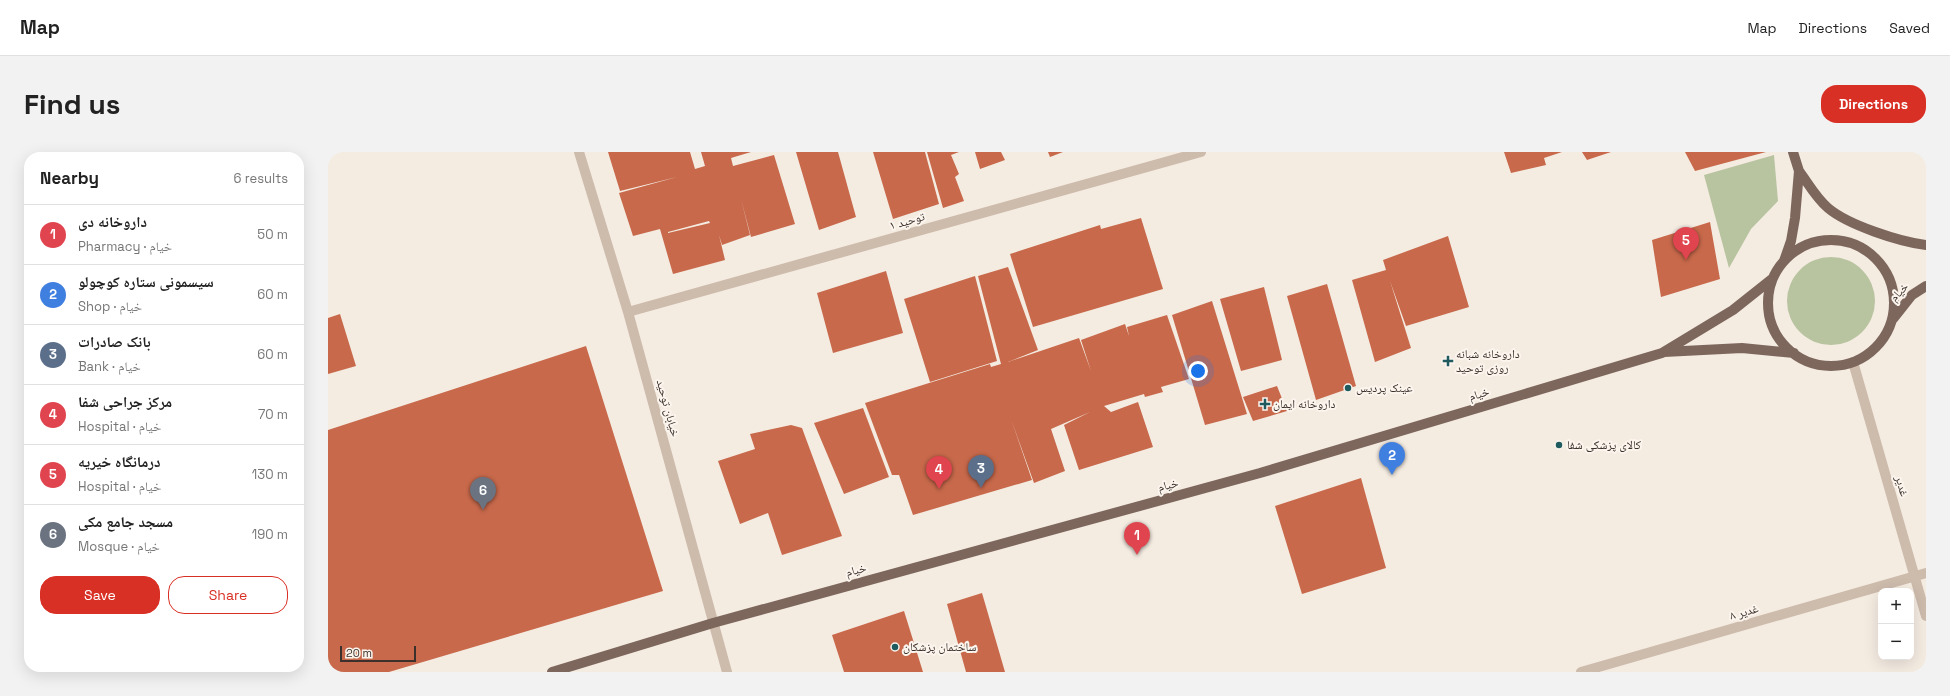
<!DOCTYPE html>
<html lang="en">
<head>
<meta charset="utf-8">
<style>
  :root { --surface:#fff; --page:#f2f2f2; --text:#222; --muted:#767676; --line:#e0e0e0; --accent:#d93025 }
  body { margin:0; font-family:"Space Grotesk","Noto Naskh Arabic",sans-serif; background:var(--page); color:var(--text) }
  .controls { position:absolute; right:12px; bottom:12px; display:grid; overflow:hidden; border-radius:8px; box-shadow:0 4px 16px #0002 }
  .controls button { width:36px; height:36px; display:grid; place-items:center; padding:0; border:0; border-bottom:1px solid var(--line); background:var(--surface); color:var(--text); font:20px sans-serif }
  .scale { position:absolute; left:12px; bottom:10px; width:76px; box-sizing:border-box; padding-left:4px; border:2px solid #3b302b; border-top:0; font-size:11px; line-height:14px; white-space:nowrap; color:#3b302b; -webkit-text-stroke:3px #fbf5ee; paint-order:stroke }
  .you { position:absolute; left:870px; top:219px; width:14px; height:14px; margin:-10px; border:3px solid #fff; border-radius:50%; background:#1a73e8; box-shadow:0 0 0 6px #1a73e833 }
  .badge { display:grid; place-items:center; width:26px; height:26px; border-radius:50%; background:var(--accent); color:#fff; font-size:13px; font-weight:700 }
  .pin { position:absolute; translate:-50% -33px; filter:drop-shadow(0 1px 2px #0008) }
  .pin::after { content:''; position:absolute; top:21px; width:14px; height:12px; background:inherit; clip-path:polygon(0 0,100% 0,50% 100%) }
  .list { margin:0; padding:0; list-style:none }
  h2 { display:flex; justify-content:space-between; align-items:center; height:52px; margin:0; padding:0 16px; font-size:17px }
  h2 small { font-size:13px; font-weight:400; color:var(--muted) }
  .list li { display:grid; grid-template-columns:26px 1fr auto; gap:12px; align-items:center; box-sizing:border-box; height:60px; padding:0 16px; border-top:1px solid var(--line) }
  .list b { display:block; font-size:15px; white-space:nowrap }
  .list p { margin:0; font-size:13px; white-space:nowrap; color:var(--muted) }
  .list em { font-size:13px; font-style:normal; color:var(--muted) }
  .actions { display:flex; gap:8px; padding:12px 16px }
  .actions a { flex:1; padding:9px 0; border:1px solid var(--accent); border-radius:16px; text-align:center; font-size:14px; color:var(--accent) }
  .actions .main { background:var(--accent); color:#fff }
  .map { position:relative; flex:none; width:1598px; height:520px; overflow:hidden; border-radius:16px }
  header { display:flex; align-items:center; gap:24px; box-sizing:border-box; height:56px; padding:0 20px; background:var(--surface); border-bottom:1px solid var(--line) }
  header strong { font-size:19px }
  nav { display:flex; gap:22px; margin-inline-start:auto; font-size:14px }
  .intro { display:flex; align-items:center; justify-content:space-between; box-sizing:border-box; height:96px; padding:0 24px }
  h1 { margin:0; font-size:28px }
  .button { padding:10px 18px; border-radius:16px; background:var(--accent); color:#fff; font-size:14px; font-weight:700 }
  main { display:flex; gap:24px; padding:0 24px }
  aside { flex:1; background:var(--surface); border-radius:16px; box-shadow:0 4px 16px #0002 }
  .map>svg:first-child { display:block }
  .green { fill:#b8c4a0 }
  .building { fill:#c8694b; fill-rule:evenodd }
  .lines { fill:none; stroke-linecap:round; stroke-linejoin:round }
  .minor { stroke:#cdbbac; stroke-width:10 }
  .major { stroke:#7d675c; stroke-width:10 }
  .poi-dot { fill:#1f5a5e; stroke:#fbf5ee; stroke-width:1.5 }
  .labels { text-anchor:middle; stroke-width:4; stroke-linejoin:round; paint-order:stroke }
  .street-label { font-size:12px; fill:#3b302b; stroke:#fbf5ee }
  .poi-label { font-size:12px; fill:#3b302b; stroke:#fbf5ee; text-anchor:start }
</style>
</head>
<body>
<header>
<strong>Map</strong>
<nav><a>Map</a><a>Directions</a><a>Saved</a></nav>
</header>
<div class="intro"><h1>Find us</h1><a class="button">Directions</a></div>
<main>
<aside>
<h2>Nearby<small>6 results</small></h2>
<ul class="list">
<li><span class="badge" style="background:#e0444e">1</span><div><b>داروخانه دی</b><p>Pharmacy · خیام</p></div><em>50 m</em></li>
<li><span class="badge" style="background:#3f7fe0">2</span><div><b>سیسمونی ستاره کوچولو</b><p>Shop · خیام</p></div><em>60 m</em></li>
<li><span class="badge" style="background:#5c6f8a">3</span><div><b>بانک صادرات</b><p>Bank · خیام</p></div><em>60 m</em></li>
<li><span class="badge" style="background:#e0444e">4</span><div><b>مرکز جراحی شفا</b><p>Hospital · خیام</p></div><em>70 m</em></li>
<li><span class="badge" style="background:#e0444e">5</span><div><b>درمانگاه خیریه</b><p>Hospital · خیام</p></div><em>130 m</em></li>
<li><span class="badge" style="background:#6b7280">6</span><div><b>مسجد جامع مکی</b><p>Mosque · خیام</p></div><em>190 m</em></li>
</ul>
<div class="actions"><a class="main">Save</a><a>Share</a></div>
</aside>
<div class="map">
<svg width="1598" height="520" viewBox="0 0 1598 520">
  <rect width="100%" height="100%" fill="#f4ebe1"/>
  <path class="green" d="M1446,3L1450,49L1423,77L1401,116L1376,23Z
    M1459 149a44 44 0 1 1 88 0a44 44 0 1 1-88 0Z"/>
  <path class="building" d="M280,0H362L367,17L377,14L373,0H423L403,6L405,14L446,3L467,72L423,85L413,47L422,83L394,93L391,83L397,108L345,122L332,77L305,84L291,41L349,25L292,39ZM381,69L382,71L340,81V80Z
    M468,0H510L528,65L491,78Z
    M545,0H597L611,52L565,67Z
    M599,0H631L623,3L631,22L627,25L636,49L615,56Z
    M647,0H673L677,8L652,17Z
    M720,0H735L722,5Z
    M1176,0H1234L1216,6L1218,13L1183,21Z
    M1254,0H1283L1259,8Z
    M1357,0H1438L1367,19Z
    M813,66L835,137L705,175L682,102L772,73L773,77Z
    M1382,70L1392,127L1333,145L1324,88Z
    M1120,84L1141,155L1078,174L1062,129L1083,196L1047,210L1024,128L1058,118L1055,108Z
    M680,115L710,198L680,210L751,186L763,219L753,188L797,172L801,184L799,175L839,163L861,227L833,235L835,240L817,245L816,242L776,254L783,260L810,250L825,295L751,318L736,273L762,260L723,277L737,319L706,331L683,267L704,328L585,363L571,323H564L537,251L662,212L663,215L673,212L650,124Z
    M558,119L575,181L505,201L489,141Z
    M647,124L669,209L602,230L576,147Z
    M999,132L1028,234L988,248L959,144Z
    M936,135L954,208L913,219L892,147Z
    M884,149L919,262L877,273L844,163Z
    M12,162L28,214L0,222V166Z
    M258,194L335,439L61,520H0V278Z
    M949,234L959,259L925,269L915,245Z
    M535,256L561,325L516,342L486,271Z
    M463,273L474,276L514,384L454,403L440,361L412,372L390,309L427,297L422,282Z
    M1033,326L1058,416L974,442L947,354Z
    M654,441L677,520H638L619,452Z
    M576,459L595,520H516L504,483Z"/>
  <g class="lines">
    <path class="minor" d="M251,0L300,160L399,520
      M300,160L873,0
      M1525,210L1598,464
      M1253,520L1598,421"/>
    <path class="major" d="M1471,19C1480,31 1488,46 1500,56C1520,73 1572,90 1598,93
      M1440 151a63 63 0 1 1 126 0a63 63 0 1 1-126 0Z
      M1456,109L1463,89L1467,66L1471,19L1465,0
      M1565,167L1584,143L1598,134
      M1336,200L1414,196L1466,201
      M224,520L385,471L932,321L1334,201L1405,158L1444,127"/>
  </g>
  <g class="poi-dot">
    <path d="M1118 203h4v4h4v4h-4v4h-4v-4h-4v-4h4z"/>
    <circle cx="1020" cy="236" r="4"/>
    <path d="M935 246h4v4h4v4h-4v4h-4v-4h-4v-4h4z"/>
    <circle cx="1231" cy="293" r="4"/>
    <circle cx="567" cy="495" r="4"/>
  </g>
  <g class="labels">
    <g class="street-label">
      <text transform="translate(579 69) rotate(-16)" y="4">توحید ۱</text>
      <text transform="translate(1571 140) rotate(-46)" y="4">خیام</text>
      <text transform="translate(1151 242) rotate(-17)" y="4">خیام</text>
      <text transform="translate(340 256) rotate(75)" y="4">خیابان توحید</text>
      <text transform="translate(840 333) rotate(-15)" y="4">خیام</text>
      <text transform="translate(1574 334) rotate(74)" y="4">غدیر</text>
      <text transform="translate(528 418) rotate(-15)" y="4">خیام</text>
      <text transform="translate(1416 460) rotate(-16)" y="4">غدیر ۸</text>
    </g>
    <g class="poi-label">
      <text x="1128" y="206">داروخانه شبانه<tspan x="1128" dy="14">روزی توحید</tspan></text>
      <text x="1028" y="240">عینک پردیس</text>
      <text x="945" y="256">داروخانه ایمان</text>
      <text x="1239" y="297">کالای پزشکی شفا</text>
      <text x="575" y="499">ساختمان پزشکان</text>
    </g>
  </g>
</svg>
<div class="controls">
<button>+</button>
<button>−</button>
</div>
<div class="scale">20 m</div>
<div class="you"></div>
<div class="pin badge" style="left:809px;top:403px;background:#e0444e">1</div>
<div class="pin badge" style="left:1064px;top:323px;background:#3f7fe0">2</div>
<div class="pin badge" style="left:653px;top:336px;background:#5c6f8a">3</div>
<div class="pin badge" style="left:611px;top:337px;background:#e0444e">4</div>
<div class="pin badge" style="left:1358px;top:108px;background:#e0444e">5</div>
<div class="pin badge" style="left:155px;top:358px;background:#6b7280">6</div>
</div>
</main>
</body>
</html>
